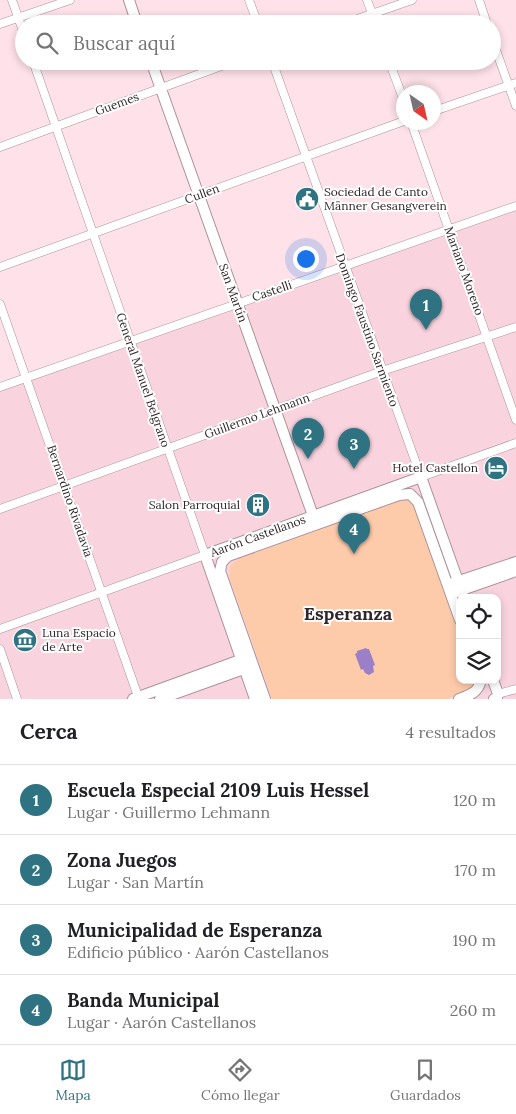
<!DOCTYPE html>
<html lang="es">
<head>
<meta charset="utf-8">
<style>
  :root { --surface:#fff; --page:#f2f2f2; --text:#202124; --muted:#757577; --line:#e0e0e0; --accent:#2f7383 }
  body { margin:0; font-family:Lora,serif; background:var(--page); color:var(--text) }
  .controls { position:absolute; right:15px; bottom:15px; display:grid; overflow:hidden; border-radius:10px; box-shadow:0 2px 8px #0003 }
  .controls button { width:45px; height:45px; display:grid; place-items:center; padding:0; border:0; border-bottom:1px solid var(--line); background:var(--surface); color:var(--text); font:25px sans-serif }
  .compass { position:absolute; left:396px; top:85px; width:45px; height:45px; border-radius:50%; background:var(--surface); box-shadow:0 2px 8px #0003; rotate:146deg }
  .you { position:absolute; left:305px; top:258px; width:18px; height:18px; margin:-12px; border:4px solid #fff; border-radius:50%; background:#1a73e8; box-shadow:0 0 0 8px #1a73e833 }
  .badge { display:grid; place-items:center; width:32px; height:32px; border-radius:50%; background:var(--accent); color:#fff; font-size:16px; font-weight:700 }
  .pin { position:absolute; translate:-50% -41px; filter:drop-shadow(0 1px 2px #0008) }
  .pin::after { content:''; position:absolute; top:26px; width:18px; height:15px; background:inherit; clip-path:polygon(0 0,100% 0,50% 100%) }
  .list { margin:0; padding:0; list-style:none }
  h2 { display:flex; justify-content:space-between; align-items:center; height:65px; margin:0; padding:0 20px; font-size:21px }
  h2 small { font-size:16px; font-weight:400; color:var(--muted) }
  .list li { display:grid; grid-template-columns:32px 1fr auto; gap:15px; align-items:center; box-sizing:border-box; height:70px; padding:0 20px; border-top:1px solid var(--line) }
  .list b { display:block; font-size:19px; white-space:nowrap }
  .list p { margin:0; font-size:16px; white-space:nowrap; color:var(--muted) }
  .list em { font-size:16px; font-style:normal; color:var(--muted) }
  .icon { flex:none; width:28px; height:28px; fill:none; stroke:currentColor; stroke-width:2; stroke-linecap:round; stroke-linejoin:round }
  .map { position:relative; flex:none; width:516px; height:699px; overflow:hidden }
  .search { position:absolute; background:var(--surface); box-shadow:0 2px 8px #0003; left:15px; right:15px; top:15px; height:55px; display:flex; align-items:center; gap:12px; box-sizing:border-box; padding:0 18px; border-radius:28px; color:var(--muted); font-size:19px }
  .sheet { height:345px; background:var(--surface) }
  nav { display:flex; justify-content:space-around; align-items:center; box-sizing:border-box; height:70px; border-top:1px solid var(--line); background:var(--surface); font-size:14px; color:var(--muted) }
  nav a { display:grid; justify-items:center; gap:2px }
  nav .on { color:var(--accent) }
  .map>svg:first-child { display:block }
  .built { fill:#f9d4df; fill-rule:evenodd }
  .green { fill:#fecbaa }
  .water { fill:#9b7fc7 }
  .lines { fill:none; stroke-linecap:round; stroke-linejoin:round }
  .street-casing { stroke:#ac929a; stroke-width:9 }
  .secondary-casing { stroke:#ac929a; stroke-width:12 }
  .street { stroke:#fff; stroke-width:8 }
  .secondary { stroke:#fff; stroke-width:10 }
  .labels { text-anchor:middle; stroke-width:4; stroke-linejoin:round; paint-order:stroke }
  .street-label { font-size:12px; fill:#31272a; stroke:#fff }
  .poi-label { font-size:12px; fill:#31272a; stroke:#fff; text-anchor:start }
  .district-label { font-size:18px; font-weight:bold; fill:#31272a; stroke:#fff }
</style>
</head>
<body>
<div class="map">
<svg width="516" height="699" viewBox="0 0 516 699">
  <rect width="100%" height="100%" fill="#fee1e9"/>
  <path class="built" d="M516,206V699H0V387ZM460,598H497V680H460Z"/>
  <path class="green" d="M401,500L411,501L417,509L460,629V680H477L472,688L467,692L447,699H272L229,577L230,565L240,558Z"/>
  <path class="water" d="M366,648L367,649H369L375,665L373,666L374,672L369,675L365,673L363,669L361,670L355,654L357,653V651Z"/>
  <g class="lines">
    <g class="street-casing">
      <path id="street" d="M12,0L24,34
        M249,0L258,24
        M367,0L376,24
        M479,0L487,24
        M0,24L70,0
        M343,24L412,0
        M492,39L516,106
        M272,61L421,477L516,443
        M389,61L404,101
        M434,111L516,83
        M411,122L516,420
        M0,147L235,61
        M0,267L404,121
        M0,304L139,699
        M0,387L516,206
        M0,509L382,371L516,327
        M0,629L205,555L33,61
        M0,649L17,699
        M498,694L516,689"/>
    </g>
    <g class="secondary-casing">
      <path id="secondary" d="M129,0L137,24
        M151,61L316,524
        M453,583L516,562
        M456,592L516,571
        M493,680L498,694L497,698L494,699
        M133,699L246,658
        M160,699L249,667
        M255,699L205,555L421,477L464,598
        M265,699L220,571L222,562L228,556L399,495L410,494L418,502L460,620
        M459,699C470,695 478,693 481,680"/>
    </g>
    <use href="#street" class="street"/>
    <use href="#secondary" class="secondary"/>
  </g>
  <defs>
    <g id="civic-disc" transform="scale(1.25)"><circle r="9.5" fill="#2f7383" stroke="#fff"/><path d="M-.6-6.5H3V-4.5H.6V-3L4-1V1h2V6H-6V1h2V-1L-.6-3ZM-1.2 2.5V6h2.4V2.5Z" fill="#fff"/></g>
    <g id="hotel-disc" transform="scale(1.25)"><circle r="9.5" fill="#2f7383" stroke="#fff"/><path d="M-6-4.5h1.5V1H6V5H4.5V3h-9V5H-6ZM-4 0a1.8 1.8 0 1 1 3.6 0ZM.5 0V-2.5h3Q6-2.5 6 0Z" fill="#fff"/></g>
    <g id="building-disc" transform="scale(1.25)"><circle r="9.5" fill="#2f7383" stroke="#fff"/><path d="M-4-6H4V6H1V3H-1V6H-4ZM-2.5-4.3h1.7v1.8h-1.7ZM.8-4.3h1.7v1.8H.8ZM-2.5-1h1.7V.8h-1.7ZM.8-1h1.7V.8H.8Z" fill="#fff"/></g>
    <g id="museum-disc" transform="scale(1.25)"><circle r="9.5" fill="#2f7383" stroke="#fff"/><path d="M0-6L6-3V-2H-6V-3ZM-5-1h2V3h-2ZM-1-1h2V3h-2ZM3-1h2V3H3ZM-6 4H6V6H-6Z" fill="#fff"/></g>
  </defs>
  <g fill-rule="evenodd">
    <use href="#civic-disc" x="307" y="199"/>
    <use href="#hotel-disc" x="496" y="468"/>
    <use href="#building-disc" x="258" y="505"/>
    <use href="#museum-disc" x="25" y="640"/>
  </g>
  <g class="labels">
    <g class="street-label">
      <text transform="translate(117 104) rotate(-20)" y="4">Guemes</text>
      <text transform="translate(202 194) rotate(-20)" y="4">Cullen</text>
      <text transform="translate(464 271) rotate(70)" y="4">Mariano Moreno</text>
      <text transform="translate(272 291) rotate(-19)" y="4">Castelli</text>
      <text transform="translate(233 293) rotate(70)" y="4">San Martín</text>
      <text transform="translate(367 330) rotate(70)" y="4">Domingo Faustino Sarmiento</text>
      <text transform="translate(143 380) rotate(71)" y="4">General Manuel Belgrano</text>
      <text transform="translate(257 416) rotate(-20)" y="4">Guillermo Lehmann</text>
      <text transform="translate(70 501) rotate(71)" y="4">Bernardino Rivadavia</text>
      <text transform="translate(258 536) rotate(-20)" y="4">Aarón Castellanos</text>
    </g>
    <g class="poi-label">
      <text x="324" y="196">Sociedad de Canto<tspan x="324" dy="14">Männer Gesangverein</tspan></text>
      <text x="478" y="472" text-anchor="end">Hotel Castellon</text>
      <text x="240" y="509" text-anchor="end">Salon Parroquial</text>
      <text x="42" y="637">Luna Espacio<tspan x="42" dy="14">de Arte</tspan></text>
    </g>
    <g class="district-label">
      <text x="348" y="620">Esperanza</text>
    </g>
  </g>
</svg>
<div class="controls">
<button><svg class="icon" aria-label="locate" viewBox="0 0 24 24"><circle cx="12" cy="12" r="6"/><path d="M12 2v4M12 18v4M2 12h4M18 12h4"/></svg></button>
<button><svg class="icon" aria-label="layers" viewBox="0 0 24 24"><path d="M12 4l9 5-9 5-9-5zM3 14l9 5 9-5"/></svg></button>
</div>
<svg class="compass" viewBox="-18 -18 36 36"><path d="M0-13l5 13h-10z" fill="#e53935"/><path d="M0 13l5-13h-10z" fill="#757577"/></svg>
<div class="you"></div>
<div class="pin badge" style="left:426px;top:330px">1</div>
<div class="pin badge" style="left:308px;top:459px">2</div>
<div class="pin badge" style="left:354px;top:469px">3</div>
<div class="pin badge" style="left:354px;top:554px">4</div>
<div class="search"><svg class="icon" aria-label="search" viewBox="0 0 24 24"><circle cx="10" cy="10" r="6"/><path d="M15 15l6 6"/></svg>Buscar aquí</div>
</div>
<section class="sheet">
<h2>Cerca<small>4 resultados</small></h2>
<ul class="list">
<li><span class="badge">1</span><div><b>Escuela Especial 2109 Luis Hessel</b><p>Lugar · Guillermo Lehmann</p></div><em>120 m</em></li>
<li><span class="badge">2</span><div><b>Zona Juegos</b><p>Lugar · San Martín</p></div><em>170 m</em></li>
<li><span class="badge">3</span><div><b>Municipalidad de Esperanza</b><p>Edificio público · Aarón Castellanos</p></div><em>190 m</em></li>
<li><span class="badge">4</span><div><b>Banda Municipal</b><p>Lugar · Aarón Castellanos</p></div><em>260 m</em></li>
</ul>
</section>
<nav>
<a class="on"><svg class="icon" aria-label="map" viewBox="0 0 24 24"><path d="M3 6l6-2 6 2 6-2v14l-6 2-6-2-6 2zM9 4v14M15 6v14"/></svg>Mapa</a>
<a><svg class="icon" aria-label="directions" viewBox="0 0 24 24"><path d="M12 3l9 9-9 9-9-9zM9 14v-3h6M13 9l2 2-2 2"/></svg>Cómo llegar</a>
<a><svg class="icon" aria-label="saved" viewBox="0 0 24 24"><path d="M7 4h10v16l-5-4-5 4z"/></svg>Guardados</a>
</nav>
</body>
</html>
